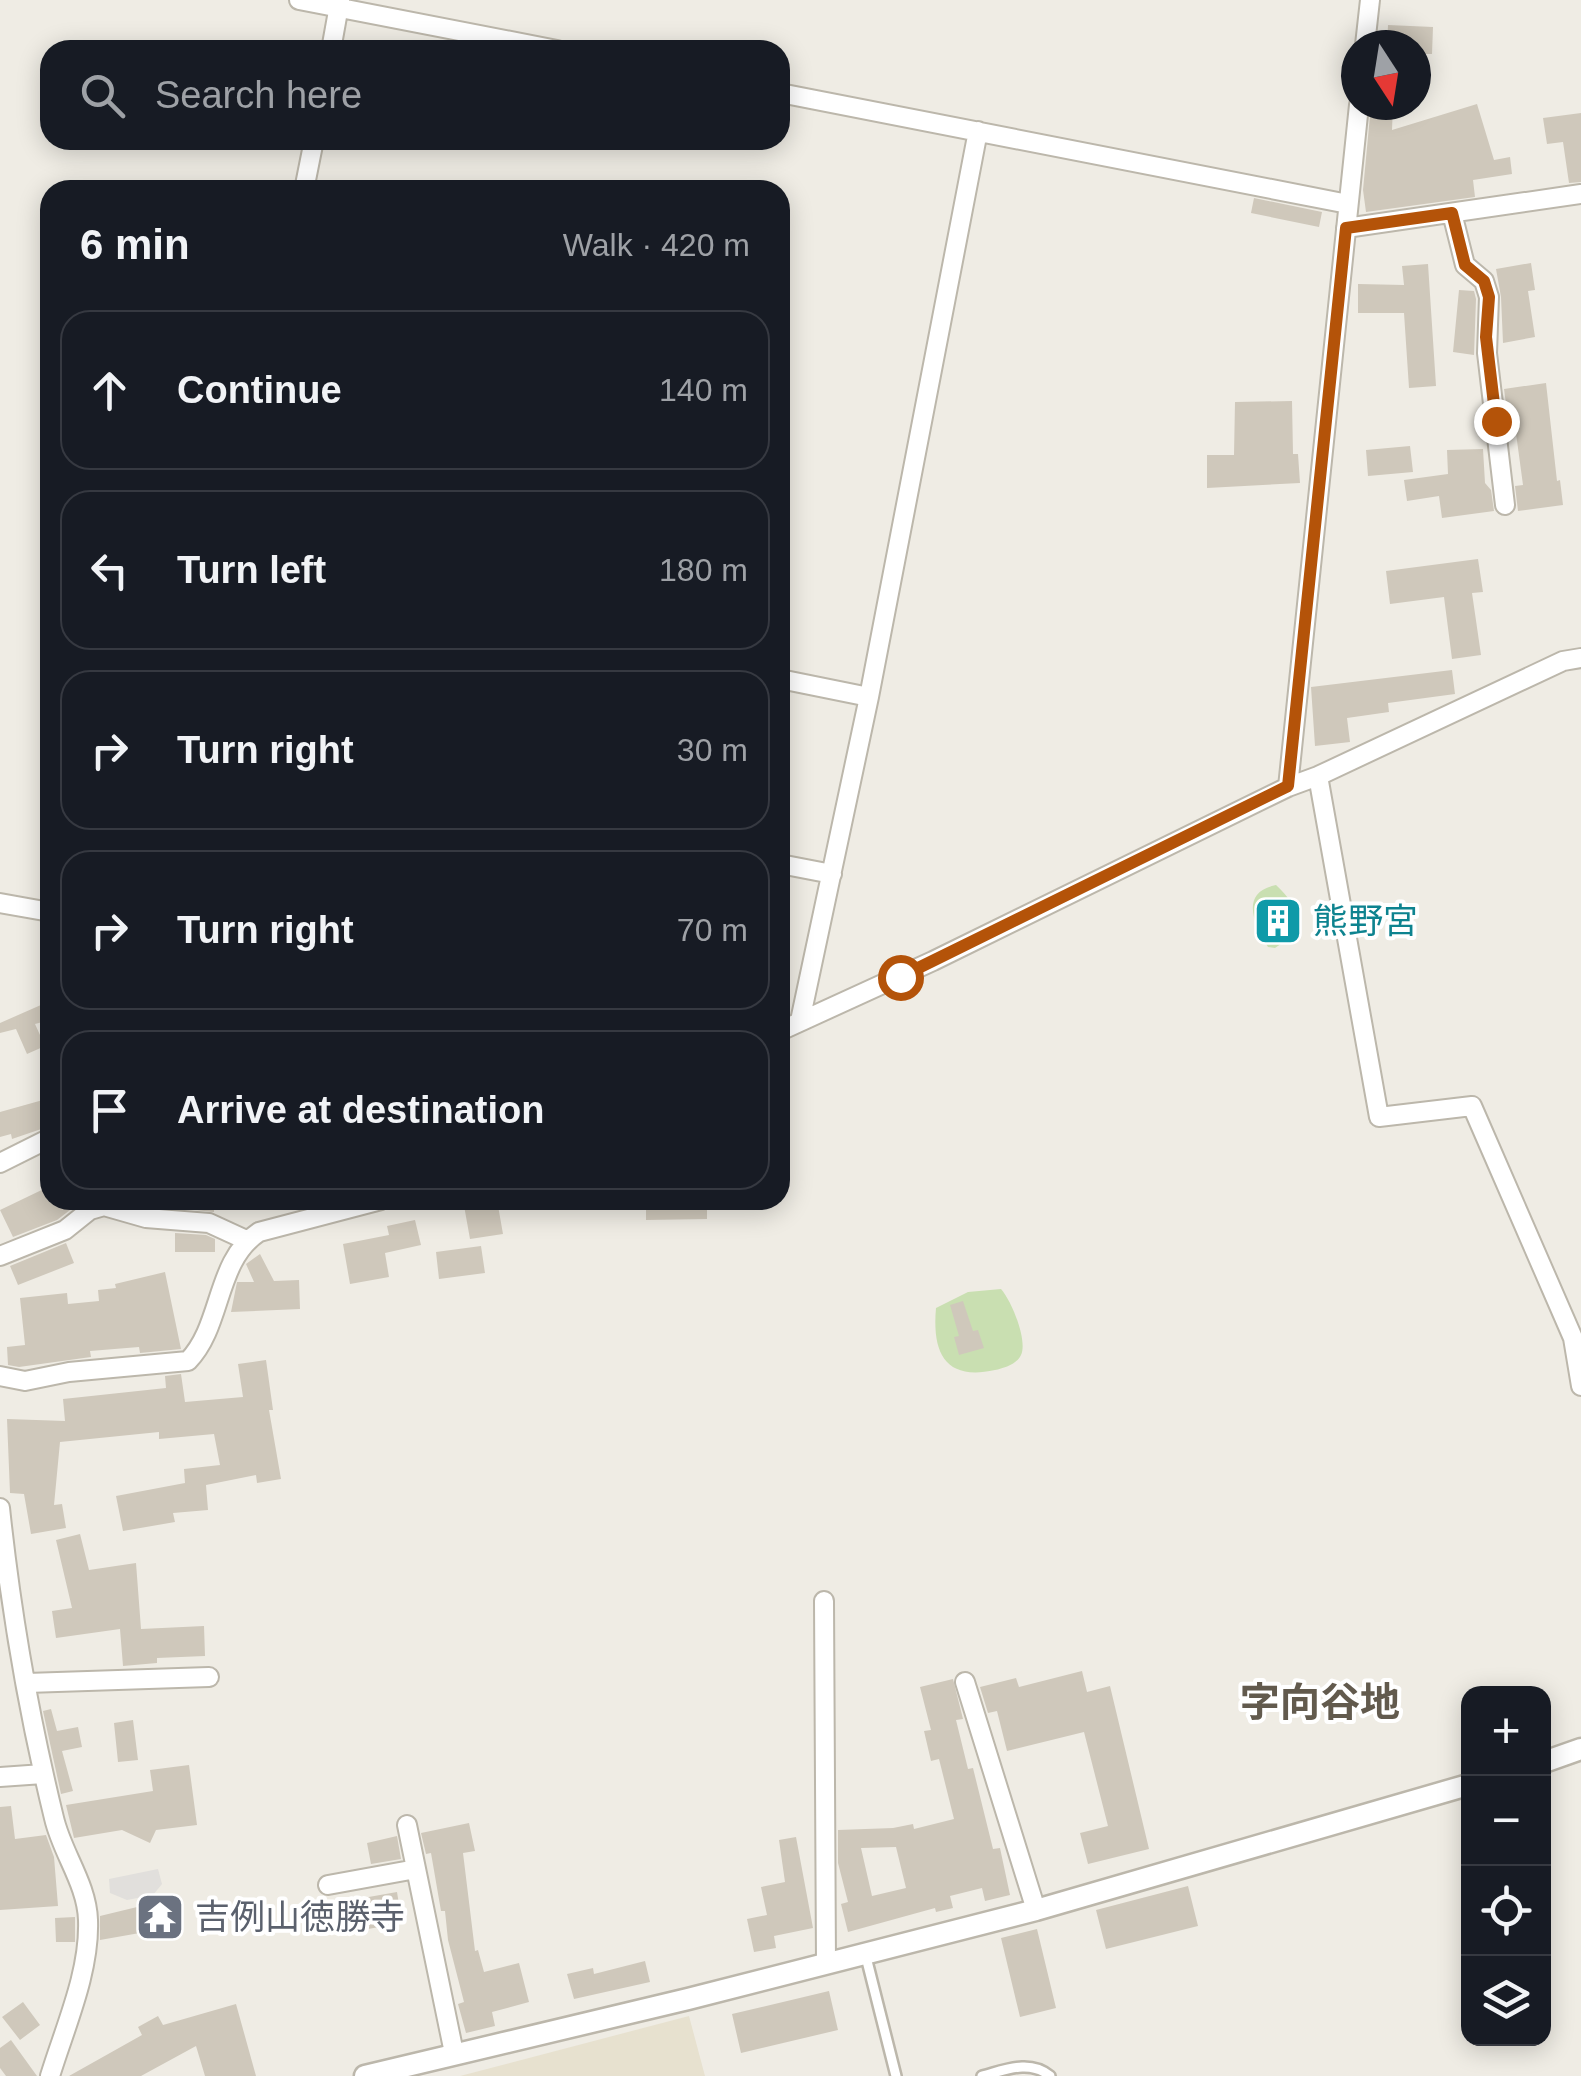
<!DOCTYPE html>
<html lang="en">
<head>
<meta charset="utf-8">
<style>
  :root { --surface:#171b24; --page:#20242c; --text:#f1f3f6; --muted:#9ea1a6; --line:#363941 }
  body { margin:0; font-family:Arial,"Noto Sans JP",sans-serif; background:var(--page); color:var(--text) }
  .controls { position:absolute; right:30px; bottom:30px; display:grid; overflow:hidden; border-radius:20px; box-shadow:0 5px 25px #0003 }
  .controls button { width:90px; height:90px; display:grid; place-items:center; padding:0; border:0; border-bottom:2px solid var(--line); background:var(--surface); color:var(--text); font:50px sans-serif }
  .compass { position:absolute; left:1341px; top:30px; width:90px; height:90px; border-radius:50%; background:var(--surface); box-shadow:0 5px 25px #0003; rotate:168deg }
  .stop { position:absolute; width:30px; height:30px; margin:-22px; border:8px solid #b45309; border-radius:50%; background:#fff }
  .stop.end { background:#b45309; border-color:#fff; box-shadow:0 2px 10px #0008 }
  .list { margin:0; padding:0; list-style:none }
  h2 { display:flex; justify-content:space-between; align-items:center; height:130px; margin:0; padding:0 40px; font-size:42px }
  h2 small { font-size:32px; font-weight:400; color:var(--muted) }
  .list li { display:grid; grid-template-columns:65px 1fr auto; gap:30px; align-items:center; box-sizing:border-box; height:160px; margin:0 20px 20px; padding:0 20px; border:2px solid var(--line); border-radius:30px }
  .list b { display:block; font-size:38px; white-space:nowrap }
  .list em { font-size:32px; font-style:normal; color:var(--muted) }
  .icon { flex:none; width:55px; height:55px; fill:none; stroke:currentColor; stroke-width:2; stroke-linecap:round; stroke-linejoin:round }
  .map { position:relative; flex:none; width:1581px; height:2076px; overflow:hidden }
  .search { position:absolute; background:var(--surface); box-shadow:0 5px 25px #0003; left:40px; top:40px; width:750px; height:110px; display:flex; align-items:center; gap:25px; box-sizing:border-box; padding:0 35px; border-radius:30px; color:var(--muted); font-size:38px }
  .panel { position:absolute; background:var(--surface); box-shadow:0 5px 25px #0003; left:40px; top:180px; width:750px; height:1030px; border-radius:30px }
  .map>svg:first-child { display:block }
  .education { fill:#e7e1cf }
  .green { fill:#c9dfb1 }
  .parking { fill:#e1dfdc }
  .building { fill:#cfc8bb; fill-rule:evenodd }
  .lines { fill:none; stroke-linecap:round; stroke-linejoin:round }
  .service-casing { stroke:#bcb7ab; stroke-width:14 }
  .minor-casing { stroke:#bcb7ab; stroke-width:22 }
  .tertiary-casing { stroke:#bcb7ab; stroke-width:25 }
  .service { stroke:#fff; stroke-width:9 }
  .minor { stroke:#fff; stroke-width:18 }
  .tertiary { stroke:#fff; stroke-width:20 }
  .route { stroke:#b45309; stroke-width:12 }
  .labels { text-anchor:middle; stroke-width:8; stroke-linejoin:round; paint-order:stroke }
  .culture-label { font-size:35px; fill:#0d838f; stroke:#fff; text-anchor:start }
  .worship-label { font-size:35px; fill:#5b616d; stroke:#fff; text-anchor:start }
  .quarter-label { font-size:40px; font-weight:bold; fill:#625a4d; stroke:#fff }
</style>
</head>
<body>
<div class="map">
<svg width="1581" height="2076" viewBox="0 0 1581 2076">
  <rect width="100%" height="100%" fill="#efece4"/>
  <path class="education" d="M689,2016L705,2076H460Z"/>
  <path class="green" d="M1276,885C1289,897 1302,913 1297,933L1275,948L1268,947C1253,923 1240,892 1276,885Z
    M1001,1289C1011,1300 1028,1340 1021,1355C1017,1364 1004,1368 995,1370C945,1381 932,1353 936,1308L968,1292Z"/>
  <path class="parking" d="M158,1869L162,1884L153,1895L127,1900L110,1893L109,1879Z"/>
  <path class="building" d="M1388,25L1433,27L1432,54H1416V45H1387Z
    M1477,104L1494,160L1510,157L1512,174L1473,180L1475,197L1366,212L1363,190L1371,105H1393L1392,130Z
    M1581,113V182L1569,183L1563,142L1547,144L1543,118Z
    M1254,198L1322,212L1319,227L1251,213Z
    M1531,263L1535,290L1528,291L1535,337L1503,343L1501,297L1496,269Z
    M1428,264L1436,386L1409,388L1404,313H1358V284L1404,285L1402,266Z
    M1459,290L1474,291L1476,299L1474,355L1453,352Z
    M1546,383L1557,481L1560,480L1563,505L1518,511L1515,486L1523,485L1515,426H1509L1504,389Z
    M1292,401L1293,454H1298L1300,483L1207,488V455H1234L1235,402Z
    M1410,446L1413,472L1368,476L1366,450Z
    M1483,449L1485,483L1491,490L1494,511L1442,518L1439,496L1407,501L1404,480L1448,474L1447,450Z
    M1478,559L1483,592L1472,593L1481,655L1452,659L1444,597L1390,604L1386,571Z
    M1452,670L1455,694L1388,703L1389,712L1347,718L1350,742L1315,746L1311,687Z
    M1283,908L1288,930L1272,934L1267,911Z
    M50,1001V1020L35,1024L45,1046L27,1054L16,1029L0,1033V1023Z
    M50,1098V1126L12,1139L11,1134L0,1137V1112Z
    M50,1186V1200H83L57,1220L13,1237L0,1210Z
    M174,1200H214V1212L175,1208Z
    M463,1200H497L503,1234L470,1239Z
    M646,1200H707V1219L646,1220Z
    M415,1220L421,1245L385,1253L389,1277L350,1284L343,1244L389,1235L387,1226Z
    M175,1233L206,1235L215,1239V1252H175Z
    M66,1243L74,1263L18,1285L10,1266Z
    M481,1246L485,1273L439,1279L436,1252Z
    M260,1254L274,1281L299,1280L300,1309L231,1312L237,1282H254L246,1264Z
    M165,1272L181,1349L140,1353L139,1347L90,1351L91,1357L19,1367L8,1365L7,1347L25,1345L20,1298L67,1293L68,1304L99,1301L98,1290L116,1288L115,1284Z
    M963,1301L973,1331L978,1330L984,1348L959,1355L954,1337L959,1336L950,1305Z
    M266,1360L273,1410H269L281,1479L257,1483L256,1475L206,1485L208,1510L173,1513L175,1522L123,1531L116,1496L185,1483L184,1469L220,1465L214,1434L159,1439V1432L60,1442L54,1505L62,1504L66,1528L31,1534L24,1494L10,1493L7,1419L65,1421L63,1399L166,1388L165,1376L181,1374L185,1402L243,1397L238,1364Z
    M80,1534L89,1570L136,1563L141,1629L204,1626L205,1656L157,1658V1663L123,1666L120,1629L56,1638L52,1611L72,1608L56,1540Z
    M1082,1671L1087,1692L1110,1686L1149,1849L1088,1864L1080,1833L1108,1826L1084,1732L1007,1751L997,1711L988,1713L980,1687L1016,1678L1019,1687Z
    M953,1679L963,1719L956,1720L968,1769L973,1768L993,1849L1000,1848L1010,1895L985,1901L982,1888L950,1896L953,1908L936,1912L935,1908L848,1932L841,1904L848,1902L838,1863V1830L893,1828L913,1824L914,1829L954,1819L939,1759L931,1761L924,1731L931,1730L920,1687ZM896,1847L906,1888L872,1896L861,1848Z
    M51,1709L57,1731L78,1727L82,1747L62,1751L73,1791L61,1794L43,1711Z
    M133,1720L138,1760L118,1762L114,1723Z
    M189,1765L197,1825L156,1830L150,1843L122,1830L74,1838L66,1805L153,1791L150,1770Z
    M11,1806L15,1839L46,1835L54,1857L58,1906L0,1910V1807Z
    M469,1823L475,1851L463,1853L475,1951L478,1950L484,1972L519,1963L529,2002L492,2012L495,2026L466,2033L458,2004L464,2002L448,1940L445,1911H441L431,1853L426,1854L421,1833Z
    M397,1836L401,1859L371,1864L367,1843Z
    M796,1837L813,1928L774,1936L776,1948L754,1952L747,1919L767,1915L761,1887L785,1882L779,1840Z
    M1188,1886L1198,1926L1106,1949L1096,1910Z
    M397,1892L402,1923L351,1932L346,1901Z
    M166,1900L175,1923L151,1931L100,1940V1916Z
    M75,1917V1942H56L55,1918Z
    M1037,1929L1056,2008L1020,2017L1001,1938Z
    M645,1961L650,1982L574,1999L567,1974L593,1968L594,1974Z
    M829,1991L838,2030L741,2053L732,2014Z
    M23,2002L40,2025L20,2040L2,2017Z
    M236,2004L256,2076H205L196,2046L141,2076H69L142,2035L138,2027L158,2016L163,2025Z
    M11,2040L37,2076H6L0,2068V2048Z"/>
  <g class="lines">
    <g class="service-casing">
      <path id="service" d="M865,1953L896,2076
        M982,2076C1005,2070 1030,2059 1050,2076"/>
    </g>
    <g class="minor-casing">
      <path id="minor" d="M299,0L557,50
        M1365,45L1370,0
        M331,50L340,0
        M780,93L1348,204
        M304,190L314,140
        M1452,213L1465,265L1484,281L1489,297L1487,353L1505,505
        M1346,228L1581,194
        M780,679L869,697
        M1318,776L1379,1117L1472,1106L1573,1338L1581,1386
        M1288,787L1359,105
        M780,864L832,874
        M0,903L50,912
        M800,1021L869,697L978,131
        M780,1031L933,961L1288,787L1318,776L1563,661L1581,658
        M0,1163L50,1138
        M0,1256L65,1230L90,1210L104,1206L146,1218L209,1223L246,1240
        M0,1376L25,1381L69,1372L188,1361C223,1325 215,1261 259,1232L381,1200
        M0,1508C11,1612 29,1716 54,1818C62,1853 87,1884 88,1920C90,1972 65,2027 50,2076
        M824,1601L826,1963
        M965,1682L1036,1910
        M27,1683L209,1677
        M0,1777L43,1774
        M407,1825L454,2053
        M328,1885L416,1869"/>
    </g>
    <g class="tertiary-casing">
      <path id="tertiary" d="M1544,1762L1581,1749
        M365,2076L688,1999L1036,1910L1468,1785"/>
    </g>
    <use href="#service" class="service"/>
    <use href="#minor" class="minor"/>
    <use href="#tertiary" class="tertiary"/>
  </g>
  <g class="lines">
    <path class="route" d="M900,977L1288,786L1346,228L1452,213L1465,265L1484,281L1489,297L1486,337L1496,421"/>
  </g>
  <defs>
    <g id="building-square" transform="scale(2.5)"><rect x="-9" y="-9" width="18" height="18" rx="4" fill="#0f9aa8" stroke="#fff"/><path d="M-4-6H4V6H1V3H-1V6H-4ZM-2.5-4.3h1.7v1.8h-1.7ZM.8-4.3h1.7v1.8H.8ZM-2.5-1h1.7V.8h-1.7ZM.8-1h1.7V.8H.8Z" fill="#fff"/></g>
    <g id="temple-square" transform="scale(2.5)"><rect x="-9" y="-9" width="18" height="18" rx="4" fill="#6b7280" stroke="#fff"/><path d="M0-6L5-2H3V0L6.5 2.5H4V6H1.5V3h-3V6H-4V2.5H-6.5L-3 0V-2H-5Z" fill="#fff"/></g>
  </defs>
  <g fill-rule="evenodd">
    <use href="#building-square" x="1278" y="921"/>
    <use href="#temple-square" x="160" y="1917"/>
  </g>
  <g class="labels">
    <g class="culture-label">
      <text x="1313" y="933">熊野宮</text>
    </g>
    <g class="worship-label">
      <text x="195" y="1929">吉例山徳勝寺</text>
    </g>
    <g class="quarter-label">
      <text x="1320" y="1716">字向谷地</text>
    </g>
  </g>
</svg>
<div class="controls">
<button>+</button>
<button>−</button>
<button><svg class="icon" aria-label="locate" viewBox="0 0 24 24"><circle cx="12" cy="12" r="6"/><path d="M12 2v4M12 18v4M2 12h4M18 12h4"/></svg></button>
<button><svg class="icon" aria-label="layers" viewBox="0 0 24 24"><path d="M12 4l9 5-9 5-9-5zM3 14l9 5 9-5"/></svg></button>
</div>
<svg class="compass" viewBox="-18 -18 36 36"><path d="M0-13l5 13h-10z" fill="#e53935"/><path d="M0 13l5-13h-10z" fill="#9ea1a6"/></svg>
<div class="stop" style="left:900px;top:977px"></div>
<div class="stop end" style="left:1496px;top:421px"></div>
<div class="search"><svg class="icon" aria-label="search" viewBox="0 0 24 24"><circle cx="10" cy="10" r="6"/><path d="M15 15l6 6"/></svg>Search here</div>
<section class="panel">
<h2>6 min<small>Walk · 420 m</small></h2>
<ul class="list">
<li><svg class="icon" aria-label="ahead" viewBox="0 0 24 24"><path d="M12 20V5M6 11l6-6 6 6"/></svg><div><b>Continue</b></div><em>140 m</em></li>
<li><svg class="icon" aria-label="left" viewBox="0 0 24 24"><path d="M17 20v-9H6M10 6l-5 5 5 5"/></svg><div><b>Turn left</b></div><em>180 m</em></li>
<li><svg class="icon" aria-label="right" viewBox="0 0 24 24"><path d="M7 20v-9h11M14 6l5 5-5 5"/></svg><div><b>Turn right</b></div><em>30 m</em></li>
<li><svg class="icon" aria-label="right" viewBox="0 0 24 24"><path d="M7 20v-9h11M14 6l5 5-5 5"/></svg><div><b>Turn right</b></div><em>70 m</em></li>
<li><svg class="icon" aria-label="arrive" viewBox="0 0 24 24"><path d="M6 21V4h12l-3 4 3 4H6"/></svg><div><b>Arrive at destination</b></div></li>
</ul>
</section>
</div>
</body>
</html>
